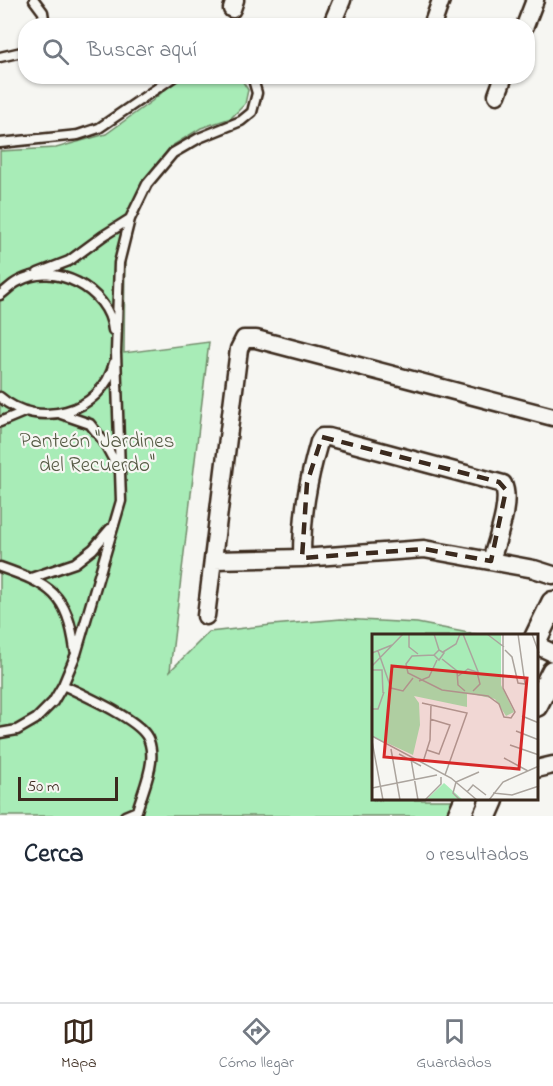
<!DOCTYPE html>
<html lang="es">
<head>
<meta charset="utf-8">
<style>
  :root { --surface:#fff; --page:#f6f6f7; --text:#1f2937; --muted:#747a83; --line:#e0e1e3; --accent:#3b2a1e }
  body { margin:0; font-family:"Indie Flower",sans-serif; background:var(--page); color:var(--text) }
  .scale { position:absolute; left:18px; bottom:15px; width:100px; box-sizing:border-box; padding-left:6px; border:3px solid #3b2a1e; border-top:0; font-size:16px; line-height:21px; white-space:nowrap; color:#3b2a1e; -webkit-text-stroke:4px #f6f6f2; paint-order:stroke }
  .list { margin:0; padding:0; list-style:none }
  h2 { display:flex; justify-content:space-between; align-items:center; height:78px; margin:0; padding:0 24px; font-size:26px }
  h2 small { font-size:20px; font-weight:400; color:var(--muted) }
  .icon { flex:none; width:33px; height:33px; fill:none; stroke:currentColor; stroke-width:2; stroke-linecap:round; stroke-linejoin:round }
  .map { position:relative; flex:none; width:553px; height:816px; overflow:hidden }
  .search { position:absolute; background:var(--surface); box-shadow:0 2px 4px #0004; left:18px; right:18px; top:18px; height:66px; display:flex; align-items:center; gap:15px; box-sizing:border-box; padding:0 21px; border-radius:24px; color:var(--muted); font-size:22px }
  .sheet { height:186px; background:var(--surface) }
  nav { display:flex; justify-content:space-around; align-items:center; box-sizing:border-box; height:84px; border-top:2px solid var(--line); background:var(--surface); font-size:16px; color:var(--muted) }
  nav a { display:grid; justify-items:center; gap:3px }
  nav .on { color:var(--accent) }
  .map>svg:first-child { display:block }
  .green { fill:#a8ecb7; stroke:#728b6a; stroke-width:1.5 }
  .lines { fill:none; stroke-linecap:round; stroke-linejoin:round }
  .lane-casing { stroke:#3b2a1e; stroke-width:13 }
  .street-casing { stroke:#3b2a1e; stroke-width:21 }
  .secondary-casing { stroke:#3b2a1e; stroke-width:27 }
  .lane { stroke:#f6f6f2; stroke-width:8 }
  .street { stroke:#f6f6f2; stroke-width:16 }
  .secondary { stroke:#f6f6f2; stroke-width:22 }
  .marked { fill:none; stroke:#3b2a1e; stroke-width:4.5; stroke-dasharray:12 8; stroke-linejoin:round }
  .labels { text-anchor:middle; stroke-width:4.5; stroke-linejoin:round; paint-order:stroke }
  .park-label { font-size:21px; fill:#565a44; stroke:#f6f6f2 }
  .inset-road { fill:none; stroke:#aba49d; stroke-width:1.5 }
  .view { fill:#d62828; fill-opacity:0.15; stroke:#d62828; stroke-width:3 }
  .inset-edge { fill:none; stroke:#3b2a1e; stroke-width:3 }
</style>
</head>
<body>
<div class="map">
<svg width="553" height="816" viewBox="0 0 553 816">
  <rect width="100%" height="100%" fill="#f6f6f2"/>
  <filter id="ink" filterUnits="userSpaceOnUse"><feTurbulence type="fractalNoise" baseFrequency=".0167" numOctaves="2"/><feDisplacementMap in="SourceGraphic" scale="12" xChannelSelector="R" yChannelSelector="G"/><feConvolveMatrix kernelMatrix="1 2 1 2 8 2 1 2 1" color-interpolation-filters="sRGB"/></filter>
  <g filter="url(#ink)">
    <path class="green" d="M180,77H240L248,90L245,104L231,118L201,128L170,147L145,180L125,256L124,353L209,342L170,671L209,632L272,625L341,619L417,623L484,636H373V800H463L456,816H0V151L56,148L106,134L152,101Z"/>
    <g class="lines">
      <g class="lane-casing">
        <path id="lane" d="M34,0L43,12L45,26
          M0,57L26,51
          M0,143L78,135L99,128L175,76
          M38,273L69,261L103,236L130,219
          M0,295C6,291 12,284 19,281C54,261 109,289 113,330
          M0,397C37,430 102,413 114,363
          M61,414L90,424L104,442L119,470
          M0,422L24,412
          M0,567C51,585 67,593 75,650
          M31,578L75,563L93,549L110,529
          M63,685C83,695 134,717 146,735C151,742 152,754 151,762C149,779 141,796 137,811L125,816
          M0,733L17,730L36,719L53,702L63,685L76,654L121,501L116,353L119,263L130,219L147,184L173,153L199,138L241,121L252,112L257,93L252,76"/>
      </g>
      <g class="street-casing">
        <path id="street" d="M232,9L235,0
          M331,26L342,0
          M432,26L441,0
          M525,26L535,0
          M497,95L504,76
          M302,558C302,514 307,484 319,442L322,437H328L503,484C512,502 496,542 491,561
          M214,560L302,558L424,549L534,569L553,575
          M206,616L239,349L244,339H256L553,417
          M536,645L553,653
          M536,769L553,765"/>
      </g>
      <g class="secondary-casing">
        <path id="secondary" d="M536,638L553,603
          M536,705L553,672
          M459,816L466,800
          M485,816L492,800"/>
      </g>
      <use href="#lane" class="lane"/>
      <use href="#street" class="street"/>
      <use href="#secondary" class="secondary"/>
    </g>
  </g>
  <path class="marked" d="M322,437L499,482L506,490L491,561L424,549L302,558L307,483Z"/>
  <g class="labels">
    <g class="park-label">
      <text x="97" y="447">Panteón "Jardines<tspan x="97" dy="24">del Recuerdo"</tspan></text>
    </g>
  </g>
  <g transform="translate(372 634)">
    <rect width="166" height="166" fill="#f6f6f2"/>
    <path d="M0,0H129V51L142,78L134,82L123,65L95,59V73L42,62L47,69L48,91L41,121L0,102ZM72,149L91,166H54Z" fill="#a8ecb7"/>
    <path class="inset-road" d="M37,0V13L46,20M62,0L67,16L72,19L67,26L62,21L67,16M91,0L107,40M115,0L132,13M160,0L167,19M133,16L140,23L146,49L153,50L146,0M6,17L19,54L31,57L41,44M71,18L84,10L88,0M0,19L20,11M62,21L40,22L34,30L36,39L70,56L116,62L127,70L132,83L139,84L143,78L131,54V0M70,25L85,37L86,51L93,57M0,32L31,0M0,36H10L11,59M86,42L96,35L105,38L108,50L101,57M47,47L57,43L65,26M50,69L95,79L73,141M0,75H6L12,58M150,82L167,89M144,97L167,106M0,102L79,144L105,166M0,107L11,166M138,111L167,121M19,115L28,166M55,116L67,120L78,91L58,85M27,120L49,132M132,124L156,137M39,125L46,166M51,128L58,106L59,71M0,154L65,141M95,158L101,151L114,161M121,159L140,161L167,152M53,166L69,150V143M88,166L81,159L84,148L107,138M117,166L131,148L167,132"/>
    <path class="view" d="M20,32L155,44L147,135L12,123Z"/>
    <rect width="166" height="166" class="inset-edge"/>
  </g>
</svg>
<div class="scale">50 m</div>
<div class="search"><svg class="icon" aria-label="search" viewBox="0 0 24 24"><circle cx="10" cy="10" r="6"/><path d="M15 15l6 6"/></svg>Buscar aquí</div>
</div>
<section class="sheet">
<h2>Cerca<small>0 resultados</small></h2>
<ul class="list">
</ul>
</section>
<nav>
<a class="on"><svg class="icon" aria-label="map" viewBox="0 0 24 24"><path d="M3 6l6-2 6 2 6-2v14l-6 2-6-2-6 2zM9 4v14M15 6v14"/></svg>Mapa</a>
<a><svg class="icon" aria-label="directions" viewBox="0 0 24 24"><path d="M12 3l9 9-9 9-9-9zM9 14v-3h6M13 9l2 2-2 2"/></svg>Cómo llegar</a>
<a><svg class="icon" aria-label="saved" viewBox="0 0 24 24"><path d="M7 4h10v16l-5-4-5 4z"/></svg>Guardados</a>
</nav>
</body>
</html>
